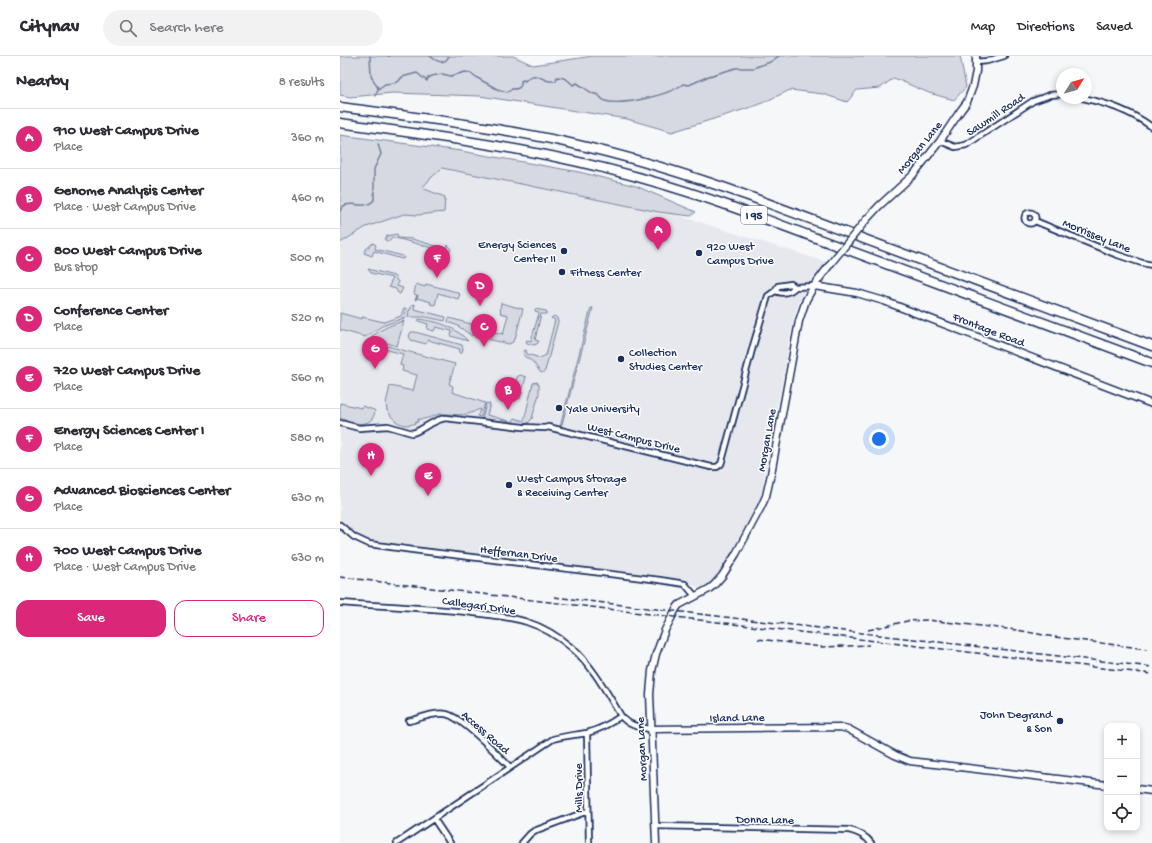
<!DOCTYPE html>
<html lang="en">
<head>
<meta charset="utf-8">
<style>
  :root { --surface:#fff; --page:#f2f2f3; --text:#2b2b33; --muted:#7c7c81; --line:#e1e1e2; --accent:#db2777 }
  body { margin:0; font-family:"Gochi Hand",sans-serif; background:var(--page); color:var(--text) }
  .controls { position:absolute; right:12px; bottom:12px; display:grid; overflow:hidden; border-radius:8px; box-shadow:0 2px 6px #0003 }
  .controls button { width:36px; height:36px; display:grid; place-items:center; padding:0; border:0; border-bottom:1px solid var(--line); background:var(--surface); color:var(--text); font:20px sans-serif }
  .compass { position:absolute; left:716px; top:12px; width:36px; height:36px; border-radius:50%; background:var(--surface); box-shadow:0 2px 6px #0003; rotate:53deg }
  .you { position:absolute; left:539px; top:383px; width:14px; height:14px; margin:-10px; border:3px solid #fff; border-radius:50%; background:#1a73e8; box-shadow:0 0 0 6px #1a73e833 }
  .badge { display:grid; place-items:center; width:26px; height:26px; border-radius:50%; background:var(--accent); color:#fff; font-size:13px; font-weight:700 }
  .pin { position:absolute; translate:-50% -33px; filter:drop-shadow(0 1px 2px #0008) }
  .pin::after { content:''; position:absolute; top:21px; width:14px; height:12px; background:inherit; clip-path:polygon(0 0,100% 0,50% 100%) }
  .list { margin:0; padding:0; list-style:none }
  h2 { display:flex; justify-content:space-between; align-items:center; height:52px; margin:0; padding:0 16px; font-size:17px }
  h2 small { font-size:13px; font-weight:400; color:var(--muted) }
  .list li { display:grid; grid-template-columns:26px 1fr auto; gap:12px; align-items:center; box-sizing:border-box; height:60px; padding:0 16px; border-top:1px solid var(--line) }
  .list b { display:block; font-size:15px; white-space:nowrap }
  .list p { margin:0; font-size:13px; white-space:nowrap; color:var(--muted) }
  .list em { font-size:13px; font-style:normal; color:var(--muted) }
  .actions { display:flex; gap:8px; padding:12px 16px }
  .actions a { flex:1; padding:9px 0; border:1px solid var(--accent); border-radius:12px; text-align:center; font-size:14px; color:var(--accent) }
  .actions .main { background:var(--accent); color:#fff }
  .icon { flex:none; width:22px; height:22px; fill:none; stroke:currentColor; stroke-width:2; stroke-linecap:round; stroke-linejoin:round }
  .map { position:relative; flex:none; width:812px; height:787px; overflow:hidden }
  header { display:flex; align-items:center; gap:24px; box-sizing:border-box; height:56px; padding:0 20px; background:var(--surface); border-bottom:1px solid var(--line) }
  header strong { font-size:19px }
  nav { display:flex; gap:22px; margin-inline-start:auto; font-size:14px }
  .search { width:280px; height:36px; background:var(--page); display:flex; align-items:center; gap:10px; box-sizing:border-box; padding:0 14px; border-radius:22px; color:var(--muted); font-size:15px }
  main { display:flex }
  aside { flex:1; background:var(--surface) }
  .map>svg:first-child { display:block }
  .built { fill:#e6e8ee }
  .green { fill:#d6d9e2; stroke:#7884a0 }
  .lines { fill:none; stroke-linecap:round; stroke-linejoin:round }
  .stream { stroke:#707c99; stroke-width:1.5 }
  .street-casing { stroke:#1b2f5e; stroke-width:8 }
  .secondary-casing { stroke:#1b2f5e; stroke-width:9 }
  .highway-casing { stroke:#1b2f5e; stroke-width:11 }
  .street { stroke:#fff; stroke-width:4.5 }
  .secondary { stroke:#fff; stroke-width:6 }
  .highway { stroke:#fff; stroke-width:8 }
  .rail { stroke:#1b2f5e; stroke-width:1.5; stroke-dasharray:6 3; stroke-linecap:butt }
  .secondary-bridge-casing { stroke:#1b2f5e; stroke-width:9; stroke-linecap:butt }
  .secondary-bridge { stroke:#fff; stroke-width:6 }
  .poi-dot { fill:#1b2f5e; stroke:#fff; stroke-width:1.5 }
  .labels { text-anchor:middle; stroke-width:3; stroke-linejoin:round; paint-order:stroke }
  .shield { fill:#fff; stroke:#5f6d8e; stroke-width:1 }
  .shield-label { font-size:11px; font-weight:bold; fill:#1b2f5e }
  .street-label { font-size:12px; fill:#1b2f5e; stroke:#fff }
  .poi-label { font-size:12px; fill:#1b2f5e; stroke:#fff; text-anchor:start }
</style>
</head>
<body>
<header>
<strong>Citynav</strong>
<div class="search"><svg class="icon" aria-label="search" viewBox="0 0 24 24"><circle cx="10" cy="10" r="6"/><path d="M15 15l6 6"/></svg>Search here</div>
<nav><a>Map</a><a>Directions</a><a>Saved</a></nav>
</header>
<main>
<aside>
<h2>Nearby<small>8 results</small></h2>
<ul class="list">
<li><span class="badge">A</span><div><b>910 West Campus Drive</b><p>Place</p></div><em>360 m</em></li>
<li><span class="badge">B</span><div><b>Genome Analysis Center</b><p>Place · West Campus Drive</p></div><em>460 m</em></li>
<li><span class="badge">C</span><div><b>800 West Campus Drive</b><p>Bus stop</p></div><em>500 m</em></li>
<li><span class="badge">D</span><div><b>Conference Center</b><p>Place</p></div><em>520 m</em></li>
<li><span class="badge">E</span><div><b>720 West Campus Drive</b><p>Place</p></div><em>560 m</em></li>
<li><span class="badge">F</span><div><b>Energy Sciences Center I</b><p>Place</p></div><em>580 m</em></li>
<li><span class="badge">G</span><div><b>Advanced Biosciences Center</b><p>Place</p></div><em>630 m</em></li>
<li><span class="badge">H</span><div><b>700 West Campus Drive</b><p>Place · West Campus Drive</p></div><em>630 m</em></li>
</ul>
<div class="actions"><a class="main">Save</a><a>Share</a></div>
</aside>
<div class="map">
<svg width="812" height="787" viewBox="0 0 812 787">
  <rect width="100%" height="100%" fill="#f6f7f9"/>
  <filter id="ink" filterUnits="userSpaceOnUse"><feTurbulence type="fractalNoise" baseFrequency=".025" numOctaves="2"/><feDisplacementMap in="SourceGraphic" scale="8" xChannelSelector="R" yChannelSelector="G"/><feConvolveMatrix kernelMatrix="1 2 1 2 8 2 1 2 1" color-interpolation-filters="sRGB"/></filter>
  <g filter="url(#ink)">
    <path class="built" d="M0,96L287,143L486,206L471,224L460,244L454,260L420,443L385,509L369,529L360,532L344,524L321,520L76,491L32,485L17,478L5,469L0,464Z"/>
    <path class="green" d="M0,0H173L193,9L253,0H620L626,31L614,44L589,37L554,22L540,32L517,34L507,46L483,38L450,34L418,49L332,76L287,63L140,40L53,37L10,41L0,39Z
      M0,79L121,95L239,116L296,130L356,156L351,160L319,156L102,112L91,122L82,132L105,141L104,156L78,159L64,158L26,171L0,187Z
      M57,178L58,182L72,183L106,193L108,189L111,192L108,201H106L107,196L52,181L50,185H46L45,183L47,180Z
      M33,187L36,189L35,193L63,200L64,202L62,203L34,195L32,200L24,197L26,193Z
      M28,213L54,220L58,226L57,230L63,232L60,238L58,237L56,233L49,231L52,222L31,217Z
      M76,228L85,231L86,228L117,236V237L120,238L118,243L98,237L95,249L90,248L91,246L77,242L78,239L76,244H75L77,239L74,238Z
      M161,247L183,253L175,283L173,286L169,288L143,282L145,274L163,278L168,259L160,257L161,254H160Z
      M75,248L74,253L106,261L105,265L86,261H68L69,254H70L72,249Z
      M64,252L67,253L64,262L42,270L25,281L0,274V257L22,263V261L44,266L61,260Z
      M251,252H253L220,376V371Z
      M195,253L206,255L207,256L206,258H201L195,284L199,285L197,288L194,289L187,287L186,286L187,284L191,285L199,257L195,255Z
      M214,260L217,262L218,266L205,315L202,317L200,316L193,306L184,300V296L185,294H186L187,298L200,302L206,299L215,264L211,262Z
      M109,262L135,269L132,280L118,270L108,266Z
      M79,263C83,264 87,264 91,265C106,268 118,274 128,285L111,280L112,275L96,271L94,275L87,273L88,268L78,265Z
      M64,265L57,290L33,283L32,282V280C42,273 52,268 64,265Z
      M71,276H75L122,289L123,292L122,297H119L120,293L88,284L86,288L71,284L69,280Z
      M41,290L46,291L47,290L115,308L109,328L113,330L112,336L145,347L141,361L137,360L141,354L140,353C137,354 134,356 131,357C122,361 110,357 100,358C92,360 86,364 78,363V366H76V367C64,372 54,367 48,355H47L46,347L50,330L73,335L77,319L62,315L63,310L60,309L63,298L40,292Z
      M180,319L186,321L180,343L161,338L159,342H157L160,332L173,335L177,321Z
      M197,326L199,329V338L193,359L192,363L188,367L181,369L142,364L146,347L150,348L147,359L173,366L174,362L184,365L193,327Z
      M0,347L21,352L22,350L34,354L35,355C32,374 12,367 0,362Z"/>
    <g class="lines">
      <path class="stream" d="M30,0L31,20L38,32
        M48,0H50
        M90,0C96,5 104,10 109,0
        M35,40L38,33L45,28L54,27L59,25L62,21L77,17L87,25L88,22L92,20L102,18L111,20L125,16L131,17L139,23L157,33L167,36L172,33C176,33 179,33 181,29V25L183,24L185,25C194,15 199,22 209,25C210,25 215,25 216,25L217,21C225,21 228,24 233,29L237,27C242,30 247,34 252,37C254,38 256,38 258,39C261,41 261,43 265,45C282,50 329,39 343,28L349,29L369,20L396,12H413L430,6L439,0
        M0,155C0,155 3,150 4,150C11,144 24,155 34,144V113L41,98L38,88"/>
      <g class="street-casing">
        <path id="street" d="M636,6L647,5L664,0
          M743,42C769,48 790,55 812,71
          M600,85L615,91L626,89L693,45L710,39L722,38
          M684.5 162a5.5 5.5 0 1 1 11 0a5.5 5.5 0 1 1-11 0Z
          M695,165L775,198L802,207L812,209
          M435,235C442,238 450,237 455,231
          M0,367L19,372L48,370L72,377C78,376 84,371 90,368C95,365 100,363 105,362L183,371L205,372L208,371L371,411H377L381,408L382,405L413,290L428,240L435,235L438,230L451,228L455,231L474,230
          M0,469L14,481L29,488L73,494L320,524L345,528L355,540
          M0,547C42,550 85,552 127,556C147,559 168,560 187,566C203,571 219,581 232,592C253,610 267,637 281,660
          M69,665C81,662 94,656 106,658C122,661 157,698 170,711
          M247,677L249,787
          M94,763L110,787
          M315,770L509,774C518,776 525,779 531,787
          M57,787L213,683C224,680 236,679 247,677C259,674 271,667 281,660C289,670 299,671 310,673
          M182,787L190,778L194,775L248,755"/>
      </g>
      <g class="secondary-casing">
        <path id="secondary" d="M526,164L539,150L573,119L600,85L621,54L627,46L633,30L636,15V0
          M474,230L517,237L544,245L812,348
          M310,673L500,671L508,673L555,699L570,705L767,729
          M797,733L812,735
          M316,787L310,638L312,615L316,598L325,574L336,553L339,549L369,533L374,529L382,520L396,498L421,451L426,440L431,418L459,265L466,244L474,230L491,207"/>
      </g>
      <g class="highway-casing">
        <path id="highway" d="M0,51C75,61 151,70 225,86C288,100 350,119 411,141L812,290
          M0,67C60,75 121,83 180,94C257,108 333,129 406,156L812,307"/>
      </g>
      <use href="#street" class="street"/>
      <use href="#secondary" class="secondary"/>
      <use href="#highway" class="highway"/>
      <path class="rail" d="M0,521L812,618
        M214,541L812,611
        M528,574L567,565L587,564L677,574L714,581L807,593
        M418,583L482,591L529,589"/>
      <g class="secondary-bridge-casing">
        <path id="secondary-bridge" d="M491,207L526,164"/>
      </g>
      <use href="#secondary-bridge" class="secondary-bridge"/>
    </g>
  </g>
  <g class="poi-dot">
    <circle cx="224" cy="195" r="4"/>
    <circle cx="359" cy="197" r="4"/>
    <circle cx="222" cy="216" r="4"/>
    <circle cx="281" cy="303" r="4"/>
    <circle cx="219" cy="352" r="4"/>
    <circle cx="169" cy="429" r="4"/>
    <circle cx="720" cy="665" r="4"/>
  </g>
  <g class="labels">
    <rect class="shield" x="401" y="150" width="26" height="18" rx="3"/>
    <g class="shield-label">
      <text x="414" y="163">I 95</text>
    </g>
    <g class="street-label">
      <text transform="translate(655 58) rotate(-34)" y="4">Sawmill Road</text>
      <text transform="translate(579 91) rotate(-51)" y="4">Morgan Lane</text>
      <text transform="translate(757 179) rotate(22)" y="4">Morrissey Lane</text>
      <text transform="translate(649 273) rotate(21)" y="4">Frontage Road</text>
      <text transform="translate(294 381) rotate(14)" y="4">West Campus Drive</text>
      <text transform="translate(426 384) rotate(-80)" y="4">Morgan Lane</text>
      <text transform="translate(179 497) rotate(7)" y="4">Heffernan Drive</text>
      <text transform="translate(139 549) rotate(8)" y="4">Callegari Drive</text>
      <text transform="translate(397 661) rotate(-1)" y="4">Island Lane</text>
      <text transform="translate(146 676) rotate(41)" y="4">Access Road</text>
      <text transform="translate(301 693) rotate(-93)" y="4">Morgan Lane</text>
      <text transform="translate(238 732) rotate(-90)" y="4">Mills Drive</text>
      <text transform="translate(425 763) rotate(1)" y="4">Donna Lane</text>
    </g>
    <g class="poi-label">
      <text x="216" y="192" text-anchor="end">Energy Sciences<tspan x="216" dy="14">Center II</tspan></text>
      <text x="367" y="194">920 West<tspan x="367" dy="14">Campus Drive</tspan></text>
      <text x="230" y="220">Fitness Center</text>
      <text x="289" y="300">Collection<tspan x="289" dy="14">Studies Center</tspan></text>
      <text x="227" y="356">Yale University</text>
      <text x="177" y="426">West Campus Storage<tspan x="177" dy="14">&amp; Receiving Center</tspan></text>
      <text x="712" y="662" text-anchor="end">John Degrand<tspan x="712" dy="14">&amp; Son</tspan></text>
    </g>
  </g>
</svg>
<div class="controls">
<button>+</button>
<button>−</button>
<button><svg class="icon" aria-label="locate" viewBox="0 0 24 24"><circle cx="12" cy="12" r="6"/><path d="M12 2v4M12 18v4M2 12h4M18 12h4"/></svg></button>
</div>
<svg class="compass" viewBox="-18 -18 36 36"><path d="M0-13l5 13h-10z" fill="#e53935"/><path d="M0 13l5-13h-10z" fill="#7c7c81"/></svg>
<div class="you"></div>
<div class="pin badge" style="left:318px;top:194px">A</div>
<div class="pin badge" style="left:168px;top:354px">B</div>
<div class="pin badge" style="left:144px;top:291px">C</div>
<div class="pin badge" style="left:140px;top:250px">D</div>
<div class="pin badge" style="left:88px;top:440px">E</div>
<div class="pin badge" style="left:97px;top:222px">F</div>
<div class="pin badge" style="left:35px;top:313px">G</div>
<div class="pin badge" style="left:31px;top:420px">H</div>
</div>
</main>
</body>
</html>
